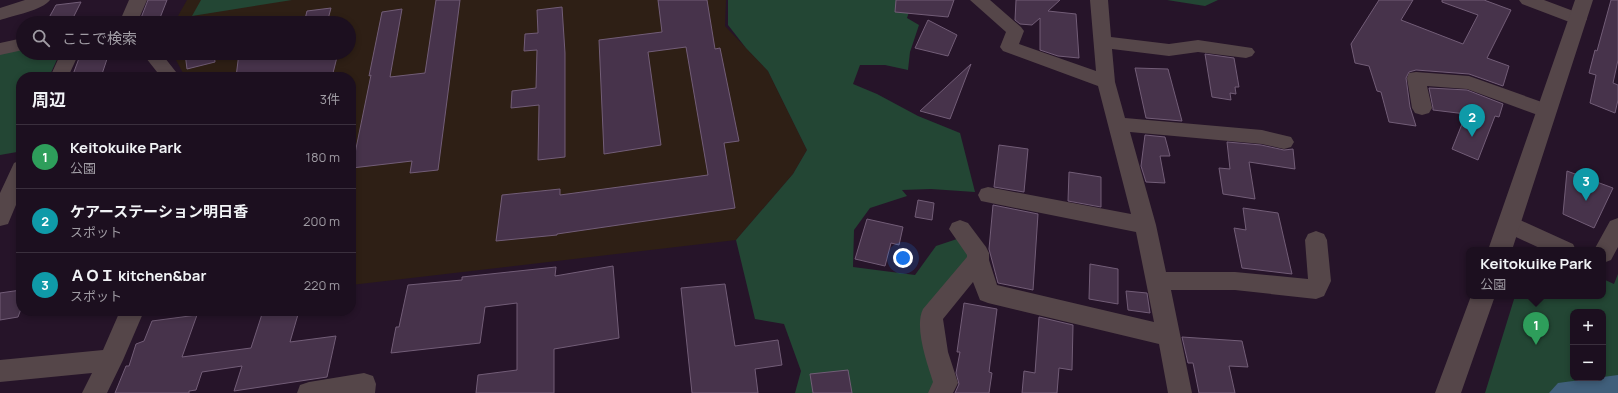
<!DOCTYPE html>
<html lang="ja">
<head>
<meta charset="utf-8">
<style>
  :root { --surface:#1c0f1f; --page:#251828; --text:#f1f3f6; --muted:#a09ca4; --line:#3a2f3d; --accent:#0b8043 }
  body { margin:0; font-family:Manrope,"Noto Sans JP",sans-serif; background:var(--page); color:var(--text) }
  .controls { position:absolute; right:12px; bottom:12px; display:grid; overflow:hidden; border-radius:8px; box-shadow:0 2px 6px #0003 }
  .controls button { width:36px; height:36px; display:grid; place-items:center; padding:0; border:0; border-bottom:1px solid var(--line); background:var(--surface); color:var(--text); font:20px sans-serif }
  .you { position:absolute; left:903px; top:258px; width:14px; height:14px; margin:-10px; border:3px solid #fff; border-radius:50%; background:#1a73e8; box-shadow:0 0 0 6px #1a73e833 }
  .badge { display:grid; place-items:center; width:26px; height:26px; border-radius:50%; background:var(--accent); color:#fff; font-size:13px; font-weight:700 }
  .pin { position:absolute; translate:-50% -33px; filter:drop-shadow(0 1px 2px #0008) }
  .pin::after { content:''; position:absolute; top:21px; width:14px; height:12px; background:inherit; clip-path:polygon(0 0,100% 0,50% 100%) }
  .popup { position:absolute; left:1466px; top:247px; width:140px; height:52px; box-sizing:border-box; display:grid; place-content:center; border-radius:8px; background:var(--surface); filter:drop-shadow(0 1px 3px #0005); font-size:13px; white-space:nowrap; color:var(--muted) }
  .popup b { font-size:15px; color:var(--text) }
  .popup::after { content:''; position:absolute; left:50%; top:100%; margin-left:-8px; border:8px solid transparent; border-top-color:var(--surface) }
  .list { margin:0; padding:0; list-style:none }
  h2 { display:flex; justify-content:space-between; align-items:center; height:52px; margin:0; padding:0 16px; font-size:17px }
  h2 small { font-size:13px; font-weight:400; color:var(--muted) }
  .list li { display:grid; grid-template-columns:26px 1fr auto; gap:12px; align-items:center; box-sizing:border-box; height:64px; padding:0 16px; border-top:1px solid var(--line) }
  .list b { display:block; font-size:15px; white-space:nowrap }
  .list p { margin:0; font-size:13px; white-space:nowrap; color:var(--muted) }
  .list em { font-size:13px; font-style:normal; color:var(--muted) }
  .icon { flex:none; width:22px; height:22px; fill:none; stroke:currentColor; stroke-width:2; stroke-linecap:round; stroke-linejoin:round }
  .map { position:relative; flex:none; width:1618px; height:393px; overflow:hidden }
  .search { position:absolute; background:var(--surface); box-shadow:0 2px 6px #0003; left:16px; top:16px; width:340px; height:44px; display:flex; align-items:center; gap:10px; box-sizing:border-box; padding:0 14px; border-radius:22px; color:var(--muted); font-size:15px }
  .panel { position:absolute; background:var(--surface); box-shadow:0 2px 6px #0003; left:16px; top:72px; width:340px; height:244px; border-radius:16px }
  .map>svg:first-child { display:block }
  .education { fill:#2e1f15 }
  .green { fill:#234634; fill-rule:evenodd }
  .water { fill:#405f7b }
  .building { fill:#47334b; stroke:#725d77 }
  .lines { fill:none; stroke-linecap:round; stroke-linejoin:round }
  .minor { fill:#554649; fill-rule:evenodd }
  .tertiary { fill:#554649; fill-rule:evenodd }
</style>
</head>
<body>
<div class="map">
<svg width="1618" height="393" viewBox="0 0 1618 393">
  <rect width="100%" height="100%" fill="#261429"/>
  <path class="education" d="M187,0H726L725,26L768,71L807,150L793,174L736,240L351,285V77H185L176,60L169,53H349V23H174Z"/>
  <path class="green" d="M201,0H292L192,16Z
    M728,0H913L907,18L919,25L910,52L908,70L885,65H860L853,84L877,94L918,116L960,133L975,192L931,189L902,190L907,196L870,208L854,230L853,267L915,275L936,246L963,237L975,256L926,318L937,393H795L801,371L784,324L755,319L736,240L793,174L807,150L768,71L746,48L728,25Z
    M1167,0H1218L1205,6Z
    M23,47V53H60L49,77H21V143L17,152L0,155V52Z
    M1618,274V393H1485L1515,296H1603V279L1614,284ZM1573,312H1603V378H1573Z"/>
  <path class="water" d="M1618,375V393H1549L1558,383Z"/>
  <path class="building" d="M148,0H167L158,23H139Z
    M436,0H460L438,170L410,173L412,161L352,168L371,75L369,76L382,12L402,9L390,77L425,73Z
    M658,0H707L715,49L720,48L739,141L724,143L735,208L557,234V235L496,241L502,195L560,189V195L708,175L686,47L648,52L661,145L604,154L599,40L662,32Z
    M896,0H954L948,17L895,12Z
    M1016,0H1060L1048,11L1076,14L1079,58L1058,56L1040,50V18L1032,25L1020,24L1015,20Z
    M1379,0H1413L1401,20L1463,44L1478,15L1442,2V0H1484L1511,10L1487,58L1509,66L1503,86L1469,74L1416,70L1409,72L1406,78L1410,107L1416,126L1389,122L1381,92L1377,91L1369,66L1355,63L1351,44Z
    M1611,0H1618V60L1613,83L1618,85V100L1615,113L1590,103L1596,75L1589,73L1595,50L1597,51Z
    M81,2L71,22L46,23L56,5Z
    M562,7L565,53V157L538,160L539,105L511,108L512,91L536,88L537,50L524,51L525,34L538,33L537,10Z
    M331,8L327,23H304L307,11Z
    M928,20L957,35L948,56L915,48Z
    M81,53H109L101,77H72Z
    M185,53H214L215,62L187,69Z
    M239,53H338L332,77H236Z
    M1205,54L1234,58L1239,87H1235L1236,94L1230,93L1231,100L1212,97Z
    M971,64L950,119L920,111Z
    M1135,68L1168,69L1182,121L1146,118Z
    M1429,88L1467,90L1503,104L1499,117L1495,116L1478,160L1452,149L1466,114L1433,110V108Z
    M1145,135L1165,137L1170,156H1160L1165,183L1146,182L1141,166Z
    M1227,142L1261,145L1284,150L1293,149L1295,169L1249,162L1255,199L1223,194L1219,168L1230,169Z
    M999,145L1028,149L1024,192L994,187Z
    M1567,171L1613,188L1594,228L1563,214Z
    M1069,172L1101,177V207L1068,201Z
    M918,200L934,203L932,220L915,217Z
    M993,205L1038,214L1033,290L998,283L989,249Z
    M1243,208L1278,213L1292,274L1242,268L1234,228L1246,230Z
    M867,219L903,227L899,245L891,243L885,266L855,259Z
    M1090,264L1118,269V304L1089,299Z
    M613,266L619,338L554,349V393H476L478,375L517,370V303L485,307L480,343L391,353L396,327H399L408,285L462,280V277L556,267L555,276Z
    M725,284L735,346L778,340L782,365L755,369L758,393H692L681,288Z
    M21,290V309L18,317L0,320V293Z
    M1126,291L1147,293L1150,313L1128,310Z
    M964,303L997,309L989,372L992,373L989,393H955L959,384L956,373L960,352H957Z
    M263,311H299L290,342L336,336L327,377L234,391L242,366L202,372L196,390L189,391V393H115L126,366H129L136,344L144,341L152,321L197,315L182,357L251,348Z
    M1039,317L1073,325L1072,370L1059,368L1057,393H1022L1024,371L1035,373Z
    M1182,337L1242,341L1248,367L1229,366L1235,393H1199L1193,363H1188Z
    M848,370L852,393H813L810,374Z"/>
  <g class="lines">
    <path class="minor" d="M25,0H50C43,10 12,16 0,20V8Z
      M129,0H147L137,23H119Z
      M970,0H990L1021,27L1024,31L1019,44L1096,71L1090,0H1108L1111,37L1169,44L1198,40L1252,48L1255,52L1252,56L1246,58L1198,52L1169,56L1112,49L1115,82L1125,118L1262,130L1291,137L1294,142L1291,147L1284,149L1262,144L1130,132L1156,225L1166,272H1235L1308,279L1305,240L1308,234L1316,231L1324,234L1327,240L1331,281L1324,296L1316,299L1235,290H1171L1192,393H1168L1159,344L988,303L980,300L973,282L943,319L948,352L958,383L953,393H928L933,382C927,363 914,327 923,309L967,257V255L949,229L952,223L960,220L968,223L986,247L989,253V260L997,285L1154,322L1136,232L981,201L978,195L981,189L988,187L1131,214L1098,86L1003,51L1000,47L1006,32Z
      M1519,0H1544L1584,15L1587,19L1584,23L1578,25L1572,23L1522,4Z
      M23,38V50L0,55V43Z
      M61,53H79L68,77H50Z
      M142,53H161L180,77H161Z
      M1416,72L1469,76L1553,106L1556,111L1553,116L1546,118L1467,89L1427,86L1432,108L1429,113L1422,115L1415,113L1412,108L1407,78L1409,73Z
      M21,160V193L8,224L0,226V193L14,163Z
      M1509,215L1573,244L1576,250H1544L1501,230L1498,224L1501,218Z
      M1618,218V247L1611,260L1603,263V250H1594L1610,221Z
      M120,311H144L123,360L107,393H82L92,373L0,382V360L103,350Z
      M364,373L373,376L376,384L375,393H297L300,385L309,382Z"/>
    <path class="tertiary" d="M1575,0H1593L1512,250H1488Z
      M1471,296H1495L1461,393H1435Z"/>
  </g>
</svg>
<div class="controls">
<button>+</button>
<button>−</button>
</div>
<div class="you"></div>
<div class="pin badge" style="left:1536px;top:345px;background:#2e9e5b">1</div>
<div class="popup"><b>Keitokuike Park</b>公園</div>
<div class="pin badge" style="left:1472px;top:137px;background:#0f9aa8">2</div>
<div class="pin badge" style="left:1586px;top:201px;background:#0f9aa8">3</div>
<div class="search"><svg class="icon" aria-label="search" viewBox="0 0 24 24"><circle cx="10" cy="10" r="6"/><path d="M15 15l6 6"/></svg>ここで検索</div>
<section class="panel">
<h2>周辺<small>3件</small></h2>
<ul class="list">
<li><span class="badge" style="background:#2e9e5b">1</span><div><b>Keitokuike Park</b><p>公園</p></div><em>180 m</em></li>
<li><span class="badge" style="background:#0f9aa8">2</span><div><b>ケアーステーション明日香</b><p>スポット</p></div><em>200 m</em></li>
<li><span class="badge" style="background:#0f9aa8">3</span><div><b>ＡＯＩ kitchen&amp;bar</b><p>スポット</p></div><em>220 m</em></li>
</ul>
</section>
</div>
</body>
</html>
